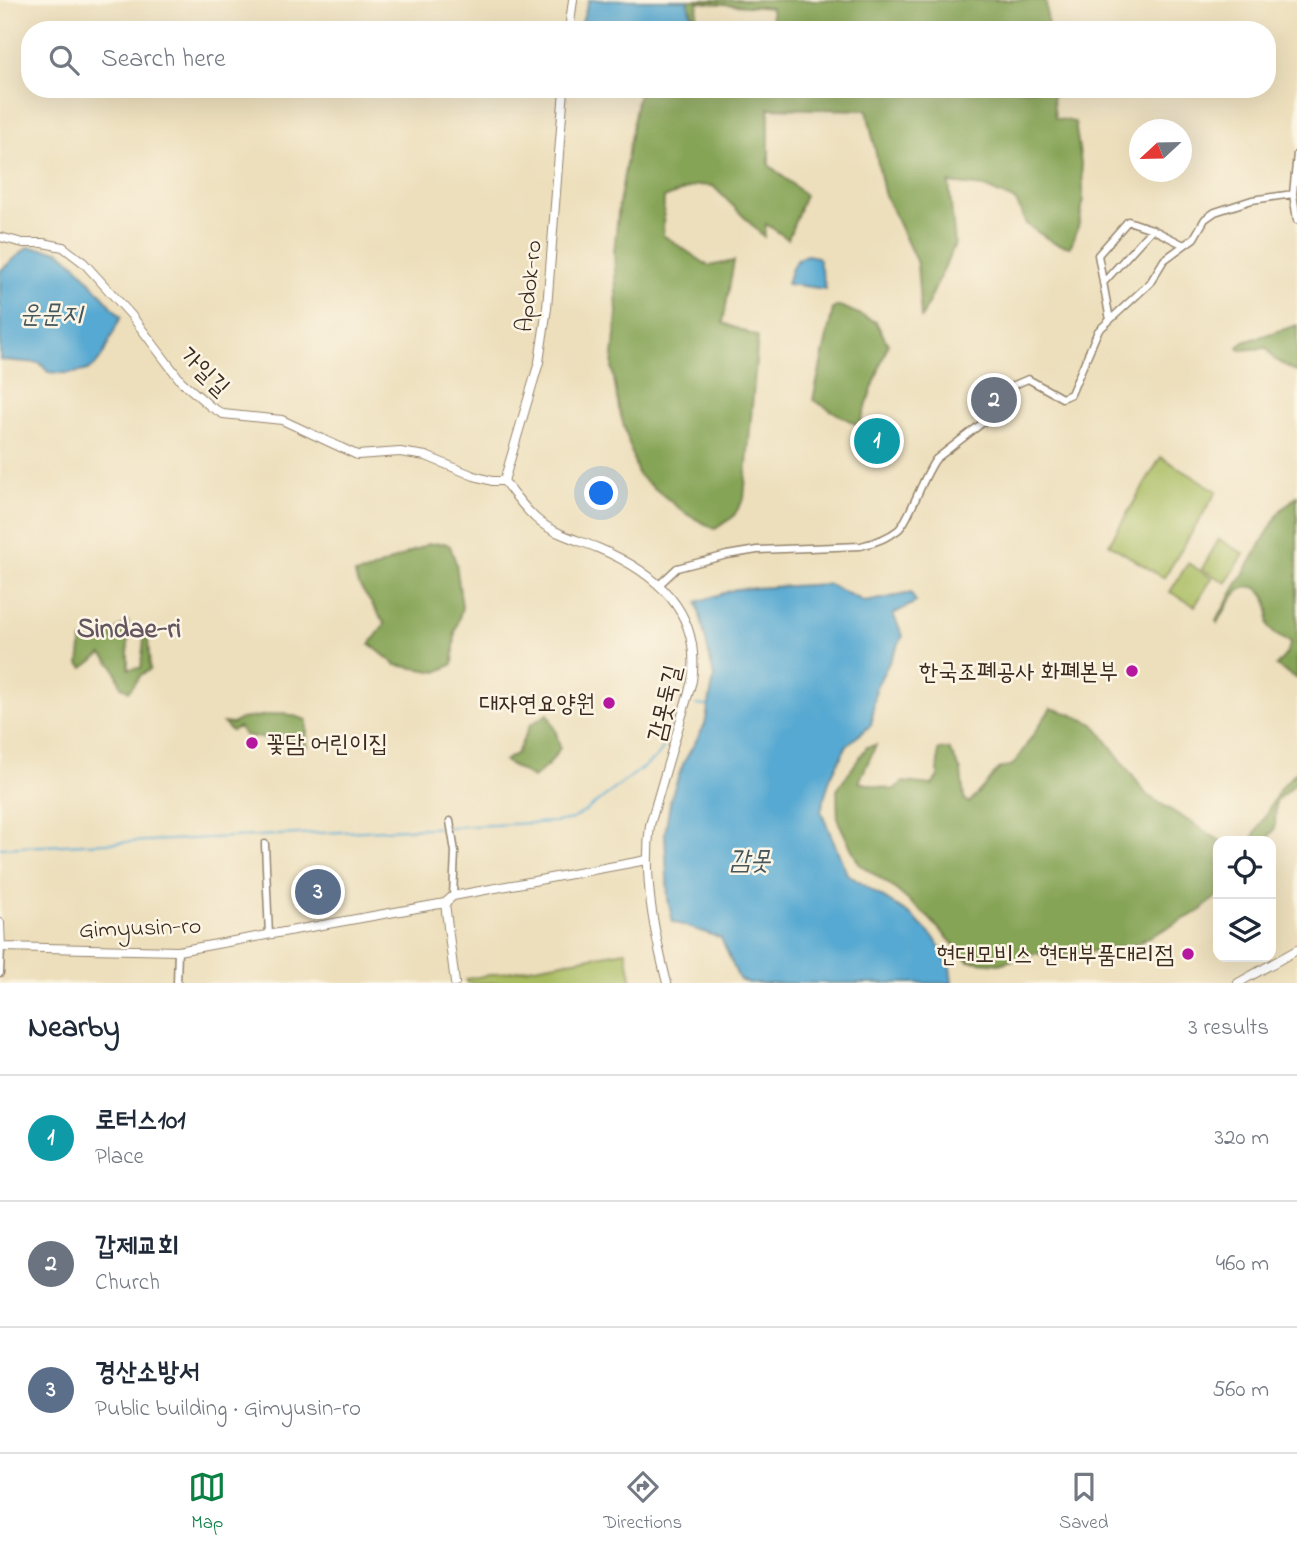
<!DOCTYPE html>
<html lang="en">
<head>
<meta charset="utf-8">
<style>
  :root { --surface:#fff; --page:#f2f2f3; --text:#1f2937; --muted:#747a83; --line:#e0e1e3; --accent:#0b8043 }
  body { margin:0; font-family:"Indie Flower","Poor Story",sans-serif; background:var(--page); color:var(--text) }
  .controls { position:absolute; right:21px; bottom:21px; display:grid; overflow:hidden; border-radius:14px; box-shadow:0 7px 28px #0002 }
  .controls button { width:63px; height:63px; display:grid; place-items:center; padding:0; border:0; border-bottom:2px solid var(--line); background:var(--surface); color:var(--text); font:35px sans-serif }
  .compass { position:absolute; left:1129px; top:119px; width:63px; height:63px; border-radius:50%; background:var(--surface); box-shadow:0 7px 28px #0002; rotate:248deg }
  .you { position:absolute; left:602px; top:494px; width:24px; height:24px; margin:-18px; border:5px solid #fff; border-radius:50%; background:#1a73e8; box-shadow:0 0 0 10px #1a73e833 }
  .badge { display:grid; place-items:center; width:46px; height:46px; border-radius:50%; background:var(--accent); color:#fff; font-size:23px; font-weight:700 }
  .pin { position:absolute; translate:-50% -50%; border:4px solid #fff; box-shadow:0 2px 7px #0006 }
  .list { margin:0; padding:0; list-style:none }
  h2 { display:flex; justify-content:space-between; align-items:center; height:91px; margin:0; padding:0 28px; font-size:30px }
  h2 small { font-size:23px; font-weight:400; color:var(--muted) }
  .list li { display:grid; grid-template-columns:46px 1fr auto; gap:21px; align-items:center; box-sizing:border-box; height:126px; padding:0 28px; border-top:2px solid var(--line) }
  .list b { display:block; font-size:26px; white-space:nowrap }
  .list p { margin:0; font-size:23px; white-space:nowrap; color:var(--muted) }
  .list em { font-size:23px; font-style:normal; color:var(--muted) }
  .icon { flex:none; width:38px; height:38px; fill:none; stroke:currentColor; stroke-width:2; stroke-linecap:round; stroke-linejoin:round }
  .map { position:relative; flex:none; width:1297px; height:983px; overflow:hidden }
  .search { position:absolute; background:var(--surface); box-shadow:0 7px 28px #0002; left:21px; right:21px; top:21px; height:77px; display:flex; align-items:center; gap:18px; box-sizing:border-box; padding:0 24px; border-radius:28px; color:var(--muted); font-size:26px }
  .sheet { height:469px; background:var(--surface) }
  nav { display:flex; justify-content:space-around; align-items:center; box-sizing:border-box; height:98px; border-top:2px solid var(--line); background:var(--surface); font-size:19px; color:var(--muted) }
  nav a { display:grid; justify-items:center; gap:4px }
  nav .on { color:var(--accent) }
  .map>svg:first-child { display:block }
  .green { fill:#a8bc60; stroke:#72733f; stroke-width:2 }
  .forest { fill:#86a456; stroke:#60673a; stroke-width:2 }
  .water { fill:#57a9d2; stroke:#496a78; stroke-width:2 }
  .lines { fill:none; stroke-linecap:round; stroke-linejoin:round }
  .stream { stroke:#57a9d2; stroke-width:2 }
  .minor-casing { stroke:#94846d; stroke-width:9 }
  .tertiary-casing { stroke:#94846d; stroke-width:10 }
  .minor { stroke:#fff; stroke-width:6 }
  .tertiary { stroke:#fff; stroke-width:8 }
  .poi-dot { fill:#b5179e; stroke:#fcf5e5; stroke-width:2.5 }
  .labels { text-anchor:middle; stroke-width:5; stroke-linejoin:round; paint-order:stroke }
  .street-label { font-size:24px; fill:#3b2a1e; stroke:#fcf5e5 }
  .poi-label { font-size:24px; fill:#3b2a1e; stroke:#fcf5e5; text-anchor:end }
  .water-label { font-size:26px; font-style:italic; fill:#45565d; stroke:#fcf5e5 }
  .quarter-label { font-size:28px; font-weight:bold; fill:#645660; stroke:#fcf5e5 }
</style>
</head>
<body>
<div class="map">
<svg width="1297" height="983" viewBox="0 0 1297 983">
  <rect width="100%" height="100%" fill="#fcf5e5"/>
  <filter id="ink" filterUnits="userSpaceOnUse"><feTurbulence type="fractalNoise" baseFrequency=".0143" numOctaves="2"/><feDisplacementMap in="SourceGraphic" scale="14" xChannelSelector="R" yChannelSelector="G"/><feConvolveMatrix kernelMatrix="1 2 1 2 8 2 1 2 1" color-interpolation-filters="sRGB"/></filter>
  <filter id="wash" filterUnits="userSpaceOnUse"><feTurbulence type="fractalNoise" baseFrequency=".00686" numOctaves="4" result="noise"/><feDisplacementMap in="SourceGraphic" scale="28" xChannelSelector="R" yChannelSelector="G"/><feGaussianBlur stdDeviation="1.57" result="paint"/><feColorMatrix in="noise" values="0 0 0 0 0 0 0 0 0 0 0 0 0 0 0 0 0 1.4 0 .05"/><feComposite in="paint" operator="in"/></filter>
  <g filter="url(#wash)">
    <rect width="100%" height="100%" fill="#eddfbc"/>
    <path class="green" d="M1161,457L1217,491L1164,578L1109,544Z
      M1219,539L1244,554L1226,583L1202,569Z
      M1188,563L1212,578L1195,606L1170,592Z
      M626,951L632,983H467L466,979Z"/>
    <path class="forest" d="M687,0H1046L1048,30H773L771,8L698,2L696,23Z
      M641,89H1052L1055,118L1075,122C1081,167 1092,204 1070,247L1054,243L1026,224L1016,201L984,187L949,183L955,244L921,319L917,263L884,193L867,110L769,108V165L805,195L788,239L766,224L764,237L713,186L697,185L664,198L663,235L709,266L734,261L723,323L758,337L744,499L733,517L715,529L686,514L638,475L619,409L612,367L617,313L614,252L619,204L637,100Z
      M836,307H843L876,322L888,344L859,426L813,400L833,309Z
      M1297,325V372L1274,359L1267,348L1240,350L1238,347L1244,342Z
      M1297,496V679L1276,666L1287,653L1291,642C1285,639 1276,637 1272,631C1266,625 1269,618 1269,610C1268,595 1256,579 1239,591C1231,597 1223,614 1218,623L1216,621L1280,511Z
      M445,543L450,546L456,563L462,607L455,633L453,664L437,672L396,665L370,644L385,624L357,582L355,574L369,571L428,544Z
      M128,622V669L141,668L144,638H148L150,670L142,674L129,691L121,686L114,667L102,654L83,668L79,664L82,640L97,643Z
      M1051,708L1068,713L1094,724L1147,795L1221,841H1218V895L1200,911L1134,945L1048,958L1038,953L999,964L969,961L929,918L890,885L859,864L838,821L837,790L867,747L876,745L859,782L893,790L903,782L932,785L938,776V750L949,749L961,771L964,798L969,803L999,769L1013,765Z
      M284,713L307,720V746L244,735L239,727L231,731L223,723L232,724L241,719Z
      M548,714L556,732L560,748L549,764L533,778L504,761L517,753L530,725Z
      M1297,771V782L1276,801L1275,828L1266,841H1251L1281,787Z"/>
    <path class="water" d="M589,0H687L693,23L680,30H591L582,22Z
      M28,247L59,251L76,265L121,317C98,359 105,379 48,372L40,363L0,360V271Z
      M807,255L818,257L826,289L787,284C791,271 792,259 807,255Z
      M828,584L865,602L911,593L916,602L893,614L903,636L876,687L871,725L847,745L830,778L821,811L847,874L913,917L935,939L950,967L952,983H749L739,979L721,938L673,922L668,899L665,833L671,797L684,762L705,725L714,677L697,602L736,589Z"/>
    <g class="lines">
      <path class="stream" d="M696,705L708,706
        M0,848L555,822L573,819L584,812L657,757L662,750L673,718"/>
    </g>
  </g>
  <g filter="url(#ink)">
    <g class="lines">
      <g class="minor-casing">
        <path id="minor" d="M1297,154L1293,194L1297,220
          M1103,283L1152,229
          M1110,320L1098,255L1128,221L1152,229L1184,245
          M660,584L677,568L727,555L757,550L861,546C873,543 888,538 898,530C909,521 923,476 936,459L1003,407L1012,386L1028,379L1062,398L1071,394L1098,331L1150,283L1164,260L1194,238L1205,219L1215,212L1252,200L1293,194
          M450,821L455,852L453,896
          M265,844L269,935
          M0,973L1,947
          M177,983L178,951"/>
      </g>
      <g class="tertiary-casing">
        <path id="tertiary" d="M569,30L573,0
          M0,237L23,243H43L63,247L84,263L131,315L181,381L211,407L223,414L282,420L357,455L400,452L426,456L474,476L492,481H504
          M504,481C515,495 526,511 540,522C557,535 578,540 598,548C657,573 702,612 692,681L650,825C643,878 654,932 667,983
          M504,481L539,362L547,308L564,89
          M445,903L453,896L647,860
          M445,903L455,983
          M0,923L1,947L178,951L445,903
          M1238,983L1297,950"/>
      </g>
      <use href="#minor" class="minor"/>
      <use href="#tertiary" class="tertiary"/>
    </g>
  </g>
  <g class="poi-dot">
    <circle cx="1132" cy="671" r="7"/>
    <circle cx="609" cy="703" r="7"/>
    <circle cx="252" cy="743" r="7"/>
    <circle cx="1188" cy="954" r="7"/>
  </g>
  <g class="labels">
    <g class="street-label">
      <text transform="translate(528 286) rotate(-84)" y="8">Apdok-ro</text>
      <text transform="translate(205 371) rotate(44)" y="8">가일길</text>
      <text transform="translate(664 703) rotate(-77)" y="8">감못둑길</text>
      <text transform="translate(140 927) rotate(-2)" y="8">Gimyusin-ro</text>
    </g>
    <g class="poi-label">
      <text x="1118" y="679">한국조폐공사 화폐본부</text>
      <text x="595" y="711">대자연요양원</text>
      <text x="266" y="751" text-anchor="start">꽃담 어린이집</text>
      <text x="1174" y="962">현대모비스 현대부품대리점</text>
    </g>
    <g class="water-label">
      <text x="51" y="322">운문지</text>
      <text x="750" y="868">감못</text>
    </g>
    <g class="quarter-label">
      <text x="129" y="637">Sindae-ri</text>
    </g>
  </g>
</svg>
<div class="controls">
<button><svg class="icon" aria-label="locate" viewBox="0 0 24 24"><circle cx="12" cy="12" r="6"/><path d="M12 2v4M12 18v4M2 12h4M18 12h4"/></svg></button>
<button><svg class="icon" aria-label="layers" viewBox="0 0 24 24"><path d="M12 4l9 5-9 5-9-5zM3 14l9 5 9-5"/></svg></button>
</div>
<svg class="compass" viewBox="-18 -18 36 36"><path d="M0-13l5 13h-10z" fill="#e53935"/><path d="M0 13l5-13h-10z" fill="#747a83"/></svg>
<div class="you"></div>
<div class="pin badge" style="left:877px;top:441px;background:#0f9aa8">1</div>
<div class="pin badge" style="left:994px;top:400px;background:#6b7280">2</div>
<div class="pin badge" style="left:318px;top:892px;background:#5c6f8a">3</div>
<div class="search"><svg class="icon" aria-label="search" viewBox="0 0 24 24"><circle cx="10" cy="10" r="6"/><path d="M15 15l6 6"/></svg>Search here</div>
</div>
<section class="sheet">
<h2>Nearby<small>3 results</small></h2>
<ul class="list">
<li><span class="badge" style="background:#0f9aa8">1</span><div><b>로터스101</b><p>Place</p></div><em>320 m</em></li>
<li><span class="badge" style="background:#6b7280">2</span><div><b>갑제교회</b><p>Church</p></div><em>460 m</em></li>
<li><span class="badge" style="background:#5c6f8a">3</span><div><b>경산소방서</b><p>Public building · Gimyusin-ro</p></div><em>560 m</em></li>
</ul>
</section>
<nav>
<a class="on"><svg class="icon" aria-label="map" viewBox="0 0 24 24"><path d="M3 6l6-2 6 2 6-2v14l-6 2-6-2-6 2zM9 4v14M15 6v14"/></svg>Map</a>
<a><svg class="icon" aria-label="directions" viewBox="0 0 24 24"><path d="M12 3l9 9-9 9-9-9zM9 14v-3h6M13 9l2 2-2 2"/></svg>Directions</a>
<a><svg class="icon" aria-label="saved" viewBox="0 0 24 24"><path d="M7 4h10v16l-5-4-5 4z"/></svg>Saved</a>
</nav>
</body>
</html>
